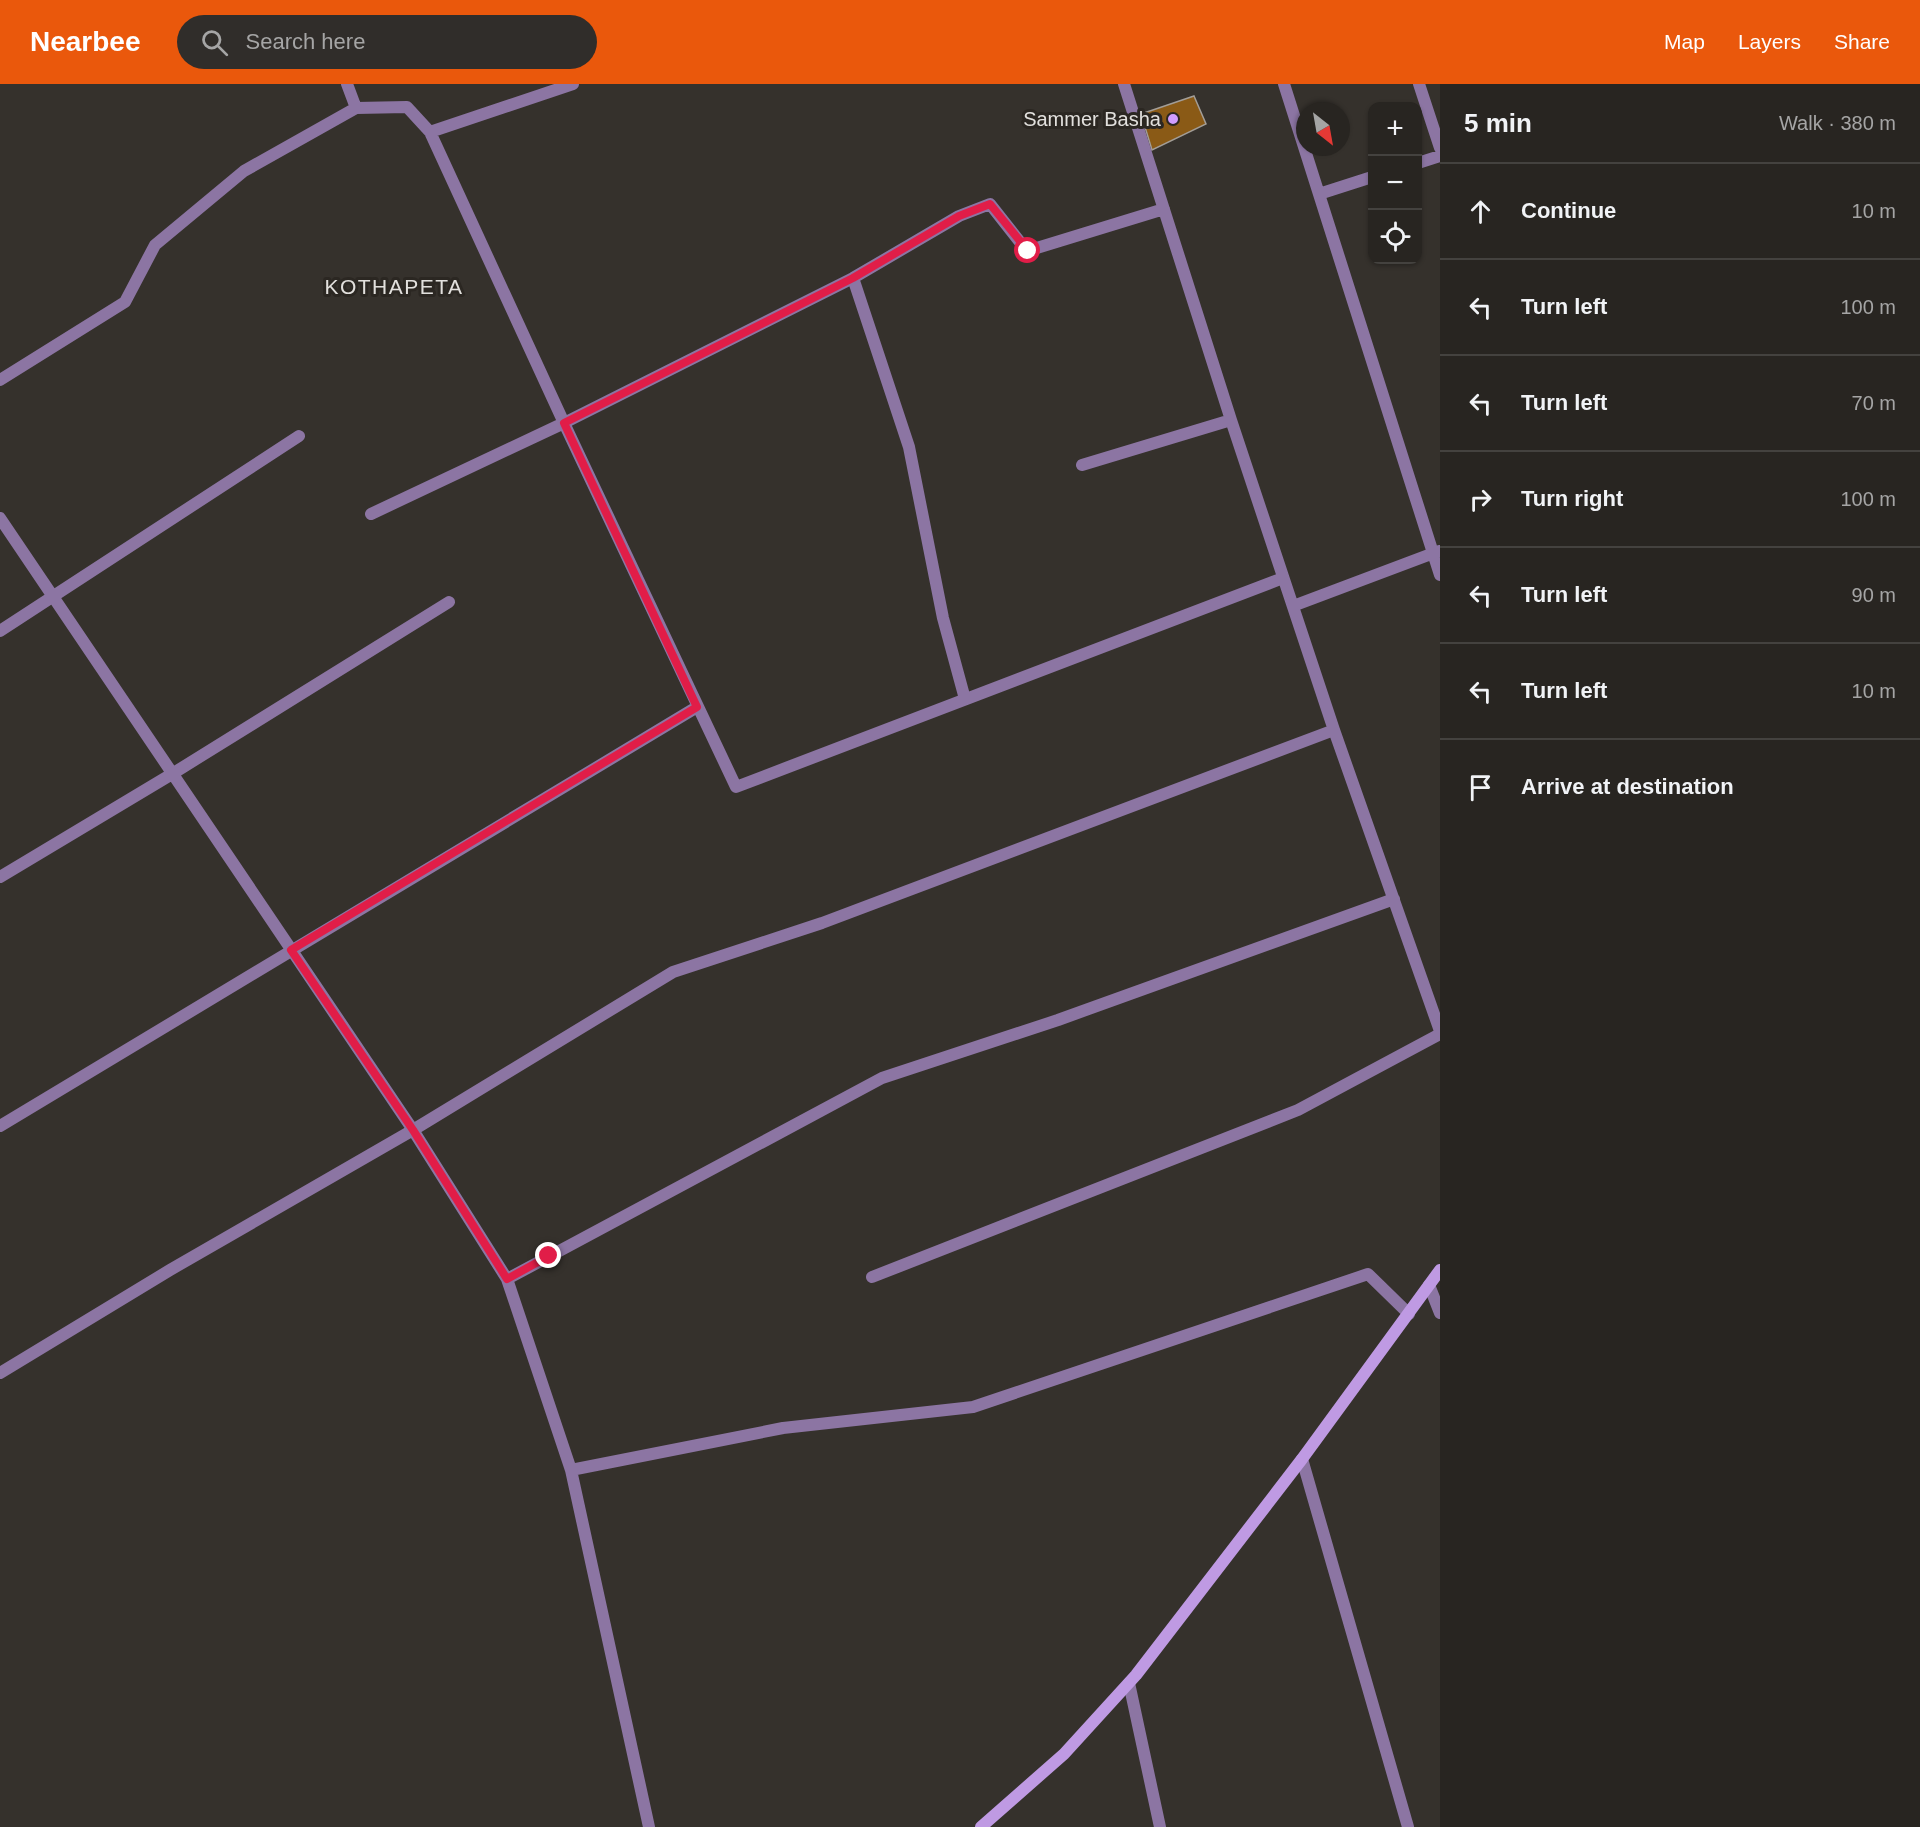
<!DOCTYPE html>
<html lang="en">
<head>
<meta charset="utf-8">
<style>
  :root { --surface:#282521; --page:#302d2a; --text:#f1f3f6; --muted:#a5a5a5; --line:#44423f; --accent:#ea580c }
  body { margin:0; font-family:Helvetica,sans-serif; background:var(--page); color:var(--text) }
  .controls { position:absolute; right:18px; top:18px; display:grid; overflow:hidden; border-radius:12px; box-shadow:0 2px 4px #0004 }
  .controls button { width:54px; height:54px; display:grid; place-items:center; padding:0; border:0; border-bottom:2px solid var(--line); background:var(--surface); color:var(--text); font:30px sans-serif }
  .compass { position:absolute; left:1296px; top:18px; width:54px; height:54px; border-radius:50%; background:var(--surface); box-shadow:0 2px 4px #0004; rotate:149deg }
  .stop { position:absolute; width:18px; height:18px; margin:-14px; border:4px solid #e11d48; border-radius:50%; background:#fff }
  .stop.end { background:#e11d48; border-color:#fff; box-shadow:0 2px 6px #0008 }
  .list { margin:0; padding:0; list-style:none }
  h2 { display:flex; justify-content:space-between; align-items:center; height:78px; margin:0; padding:0 24px; font-size:26px }
  h2 small { font-size:20px; font-weight:400; color:var(--muted) }
  .list li { display:grid; grid-template-columns:39px 1fr auto; gap:18px; align-items:center; box-sizing:border-box; height:96px; padding:0 24px; border-top:2px solid var(--line) }
  .list b { display:block; font-size:22px; white-space:nowrap }
  .list em { font-size:20px; font-style:normal; color:var(--muted) }
  .icon { flex:none; width:33px; height:33px; fill:none; stroke:currentColor; stroke-width:2; stroke-linecap:round; stroke-linejoin:round }
  .map { position:relative; flex:none; width:1440px; height:1743px; overflow:hidden }
  header { display:flex; align-items:center; gap:36px; box-sizing:border-box; height:84px; padding:0 30px; background:var(--accent); color:#fff }
  header strong { font-size:28px }
  nav { display:flex; gap:33px; margin-inline-start:auto; font-size:21px }
  .search { width:420px; height:54px; background:var(--page); display:flex; align-items:center; gap:15px; box-sizing:border-box; padding:0 21px; border-radius:33px; color:var(--muted); font-size:22px }
  main { display:flex }
  aside { flex:1; background:var(--surface) }
  .map>svg:first-child { display:block }
  .building { fill:#8a5a16; stroke:#a29d97; stroke-width:1.5 }
  .lines { fill:none; stroke-linecap:round; stroke-linejoin:round }
  .street { stroke:#8c75a3; stroke-width:12 }
  .secondary { stroke:#bf9ae3; stroke-width:12 }
  .route { stroke:#e11d48; stroke-width:8 }
  .poi-dot { fill:#d09dff; stroke:#2b2722; stroke-width:2 }
  .labels { text-anchor:middle; stroke-width:6; stroke-linejoin:round; paint-order:stroke }
  .poi-label { font-size:20px; fill:#e2e0dd; stroke:#2b2722; text-anchor:end }
  .neighbourhood-label { font-size:21px; letter-spacing:1.5px; fill:#e2e0dd; stroke:#2b2722 }
</style>
</head>
<body>
<header>
<strong>Nearbee</strong>
<div class="search"><svg class="icon" aria-label="search" viewBox="0 0 24 24"><circle cx="10" cy="10" r="6"/><path d="M15 15l6 6"/></svg>Search here</div>
<nav><a>Map</a><a>Layers</a><a>Share</a></nav>
</header>
<main>
<div class="map">
<svg width="1440" height="1743" viewBox="0 0 1440 1743">
  <rect width="100%" height="100%" fill="#35312c"/>
  <path class="building" d="M1194,12L1206,40L1152,66L1141,30Z"/>
  <g class="lines">
    <path class="street" d="M347,0L356,24L407,23L430,48
      M573,0L430,48L564,339L736,703L1283,494
      M1124,0L1231,336L1334,646L1440,947
      M1284,0L1440,491
      M1419,0L1440,64
      M1418,79L1440,72
      M1319,110L1372,93
      M853,194L909,363L943,534L965,615
      M0,296L125,218L155,161L244,87L356,24
      M1082,381L1231,336
      M371,430L564,339L853,194L959,132L990,120L1027,167L1164,125
      M0,434L413,1046L170,1186L0,1289
      M1293,522L1439,467
      M0,547L299,352
      M0,793L172,690L449,518
      M1394,815L1058,936L882,994L507,1195L571,1386L783,1344L973,1323L1368,1190L1409,1230
      M0,1042L697,623
      M872,1193L1298,1026L1440,950
      M507,1195L413,1046L673,888L822,839L1334,646
      M1429,1201L1440,1229
      M1302,1375L1408,1743
      M571,1386L649,1743
      M1129,1599L1160,1743"/>
    <path class="secondary" d="M981,1743L1064,1670L1136,1591L1302,1375L1440,1186"/>
  </g>
  <g class="lines">
    <path class="route" d="M549,1172L507,1195L413,1046L291,866L697,623L564,339L853,194L959,132L990,120L1028,167"/>
  </g>
  <circle class="poi-dot" cx="1173" cy="35" r="6"/>
  <g class="labels">
    <g class="poi-label">
      <text x="1161" y="42">Sammer Basha</text>
    </g>
    <g class="neighbourhood-label">
      <text x="394" y="210">KOTHAPETA</text>
    </g>
  </g>
</svg>
<div class="controls">
<button>+</button>
<button>−</button>
<button><svg class="icon" aria-label="locate" viewBox="0 0 24 24"><circle cx="12" cy="12" r="6"/><path d="M12 2v4M12 18v4M2 12h4M18 12h4"/></svg></button>
</div>
<svg class="compass" viewBox="-18 -18 36 36"><path d="M0-13l5 13h-10z" fill="#e53935"/><path d="M0 13l5-13h-10z" fill="#a5a5a5"/></svg>
<div class="stop" style="left:1028px;top:167px"></div>
<div class="stop end" style="left:549px;top:1172px"></div>
</div>
<aside>
<h2>5 min<small>Walk · 380 m</small></h2>
<ul class="list">
<li><svg class="icon" aria-label="ahead" viewBox="0 0 24 24"><path d="M12 20V5M6 11l6-6 6 6"/></svg><div><b>Continue</b></div><em>10 m</em></li>
<li><svg class="icon" aria-label="left" viewBox="0 0 24 24"><path d="M17 20v-9H6M10 6l-5 5 5 5"/></svg><div><b>Turn left</b></div><em>100 m</em></li>
<li><svg class="icon" aria-label="left" viewBox="0 0 24 24"><path d="M17 20v-9H6M10 6l-5 5 5 5"/></svg><div><b>Turn left</b></div><em>70 m</em></li>
<li><svg class="icon" aria-label="right" viewBox="0 0 24 24"><path d="M7 20v-9h11M14 6l5 5-5 5"/></svg><div><b>Turn right</b></div><em>100 m</em></li>
<li><svg class="icon" aria-label="left" viewBox="0 0 24 24"><path d="M17 20v-9H6M10 6l-5 5 5 5"/></svg><div><b>Turn left</b></div><em>90 m</em></li>
<li><svg class="icon" aria-label="left" viewBox="0 0 24 24"><path d="M17 20v-9H6M10 6l-5 5 5 5"/></svg><div><b>Turn left</b></div><em>10 m</em></li>
<li><svg class="icon" aria-label="arrive" viewBox="0 0 24 24"><path d="M6 21V4h12l-3 4 3 4H6"/></svg><div><b>Arrive at destination</b></div></li>
</ul>
</aside>
</main>
</body>
</html>
